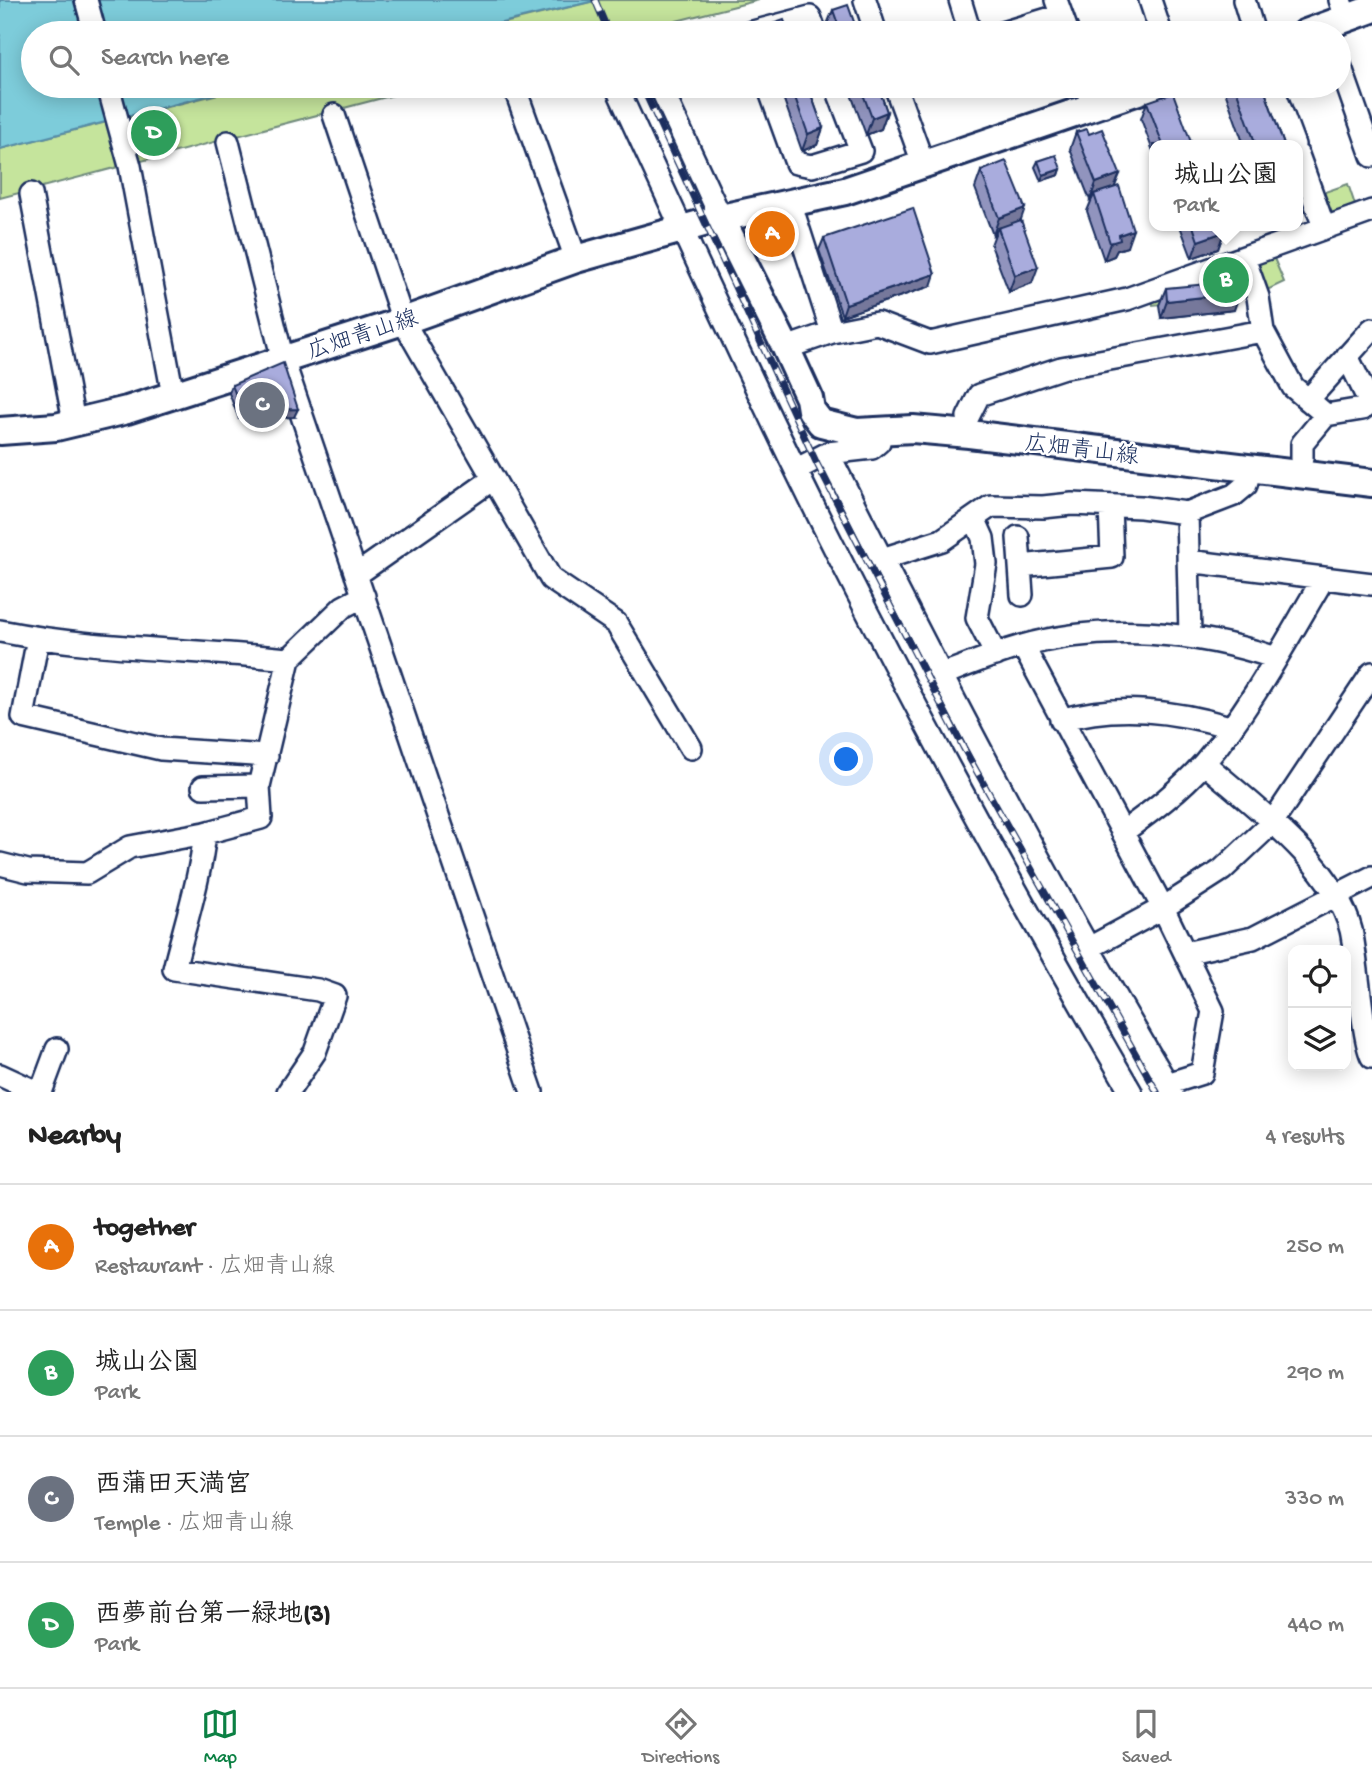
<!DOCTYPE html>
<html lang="en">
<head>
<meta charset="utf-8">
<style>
  :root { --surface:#fff; --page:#f2f2f2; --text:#222; --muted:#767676; --line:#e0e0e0; --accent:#0b8043 }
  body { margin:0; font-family:"Gochi Hand","Klee One",sans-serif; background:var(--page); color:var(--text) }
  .controls { position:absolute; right:21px; bottom:21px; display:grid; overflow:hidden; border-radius:14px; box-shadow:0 4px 18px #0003 }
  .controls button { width:63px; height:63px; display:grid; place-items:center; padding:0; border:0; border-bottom:2px solid var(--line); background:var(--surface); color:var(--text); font:35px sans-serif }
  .you { position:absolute; left:847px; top:760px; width:24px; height:24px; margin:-18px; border:5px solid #fff; border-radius:50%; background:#1a73e8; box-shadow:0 0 0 10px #1a73e833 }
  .badge { display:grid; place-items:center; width:46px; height:46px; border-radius:50%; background:var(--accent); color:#fff; font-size:23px; font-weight:700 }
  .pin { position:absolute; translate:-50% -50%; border:4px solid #fff; box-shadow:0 2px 7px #0006 }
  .popup { position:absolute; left:1149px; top:140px; width:154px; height:91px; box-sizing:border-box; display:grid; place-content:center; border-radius:14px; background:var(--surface); filter:drop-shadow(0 2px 5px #0005); font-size:23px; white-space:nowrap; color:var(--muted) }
  .popup b { font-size:26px; color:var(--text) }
  .popup::after { content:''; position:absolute; left:50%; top:100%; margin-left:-14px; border:14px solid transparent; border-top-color:var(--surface) }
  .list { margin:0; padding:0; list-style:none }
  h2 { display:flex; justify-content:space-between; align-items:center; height:91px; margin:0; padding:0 28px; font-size:30px }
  h2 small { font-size:23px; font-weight:400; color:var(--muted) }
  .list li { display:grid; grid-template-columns:46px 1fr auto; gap:21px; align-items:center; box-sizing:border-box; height:126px; padding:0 28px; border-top:2px solid var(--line) }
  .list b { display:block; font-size:26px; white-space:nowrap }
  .list p { margin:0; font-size:23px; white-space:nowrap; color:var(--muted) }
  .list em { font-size:23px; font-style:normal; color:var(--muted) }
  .icon { flex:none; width:38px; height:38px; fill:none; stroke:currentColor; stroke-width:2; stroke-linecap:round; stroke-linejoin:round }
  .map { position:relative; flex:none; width:1372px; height:1092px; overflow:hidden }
  .search { position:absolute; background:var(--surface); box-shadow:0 4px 18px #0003; left:21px; right:21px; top:21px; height:77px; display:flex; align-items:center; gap:18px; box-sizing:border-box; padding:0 24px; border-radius:38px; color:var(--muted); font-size:26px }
  .sheet { height:595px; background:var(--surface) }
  nav { display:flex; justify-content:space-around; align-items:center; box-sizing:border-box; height:98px; border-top:2px solid var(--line); background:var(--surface); font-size:19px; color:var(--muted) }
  nav a { display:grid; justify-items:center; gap:4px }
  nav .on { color:var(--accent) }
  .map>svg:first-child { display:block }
  .green { fill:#c5e49c; stroke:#708a7d; stroke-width:2 }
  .water { fill:#7dccda; stroke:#568da8; stroke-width:2 }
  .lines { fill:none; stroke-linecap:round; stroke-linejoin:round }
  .minor-casing { stroke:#1b2f5e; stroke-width:26 }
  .major-casing { stroke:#1b2f5e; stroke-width:32 }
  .minor { stroke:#fff; stroke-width:21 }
  .major { stroke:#fff; stroke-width:26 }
  .rail-casing { stroke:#1b2f5e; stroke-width:7 }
  .rail { stroke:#fff; stroke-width:4.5; stroke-dasharray:13; stroke-linecap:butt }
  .wall { fill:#9194be; stroke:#1b2f5e; stroke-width:2 }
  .shaded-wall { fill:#76789b; stroke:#1b2f5e; stroke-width:2 }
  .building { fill:#a9acdd; stroke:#1b2f5e; stroke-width:2 }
  .labels { text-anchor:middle; stroke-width:5; stroke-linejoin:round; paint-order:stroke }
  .street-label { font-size:23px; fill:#1b2f5e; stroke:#fff }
</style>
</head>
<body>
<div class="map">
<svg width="1372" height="1092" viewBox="0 0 1372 1092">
  <rect width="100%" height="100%" fill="#fff"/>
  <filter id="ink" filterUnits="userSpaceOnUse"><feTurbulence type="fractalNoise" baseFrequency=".0143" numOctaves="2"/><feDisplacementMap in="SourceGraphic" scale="14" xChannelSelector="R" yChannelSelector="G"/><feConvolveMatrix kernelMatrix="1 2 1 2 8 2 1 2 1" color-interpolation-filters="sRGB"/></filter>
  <g filter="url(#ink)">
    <path class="green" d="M599,0H759L629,33H463Z
      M250,86H428L0,198V149Z
      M1348,184L1356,208L1333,216L1326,213L1319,194Z
      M1273,256L1284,282L1263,292L1252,265Z
      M1242,266L1253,294L1153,305L1152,300Z"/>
    <path class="water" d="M0,0H598L459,33H33V86H246L0,149Z"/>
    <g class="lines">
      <g class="minor-casing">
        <path id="minor" d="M86,0L95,33
          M865,0L876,33
          M960,0L970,33
          M1056,0L1068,33
          M1150,0L1161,33
          M1244,0L1254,33
          M1340,0L1346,18
          M749,33L810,17L816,33
          M1002,33L1061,15
          M1339,62L1372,156
          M108,86L130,166L173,395
          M514,86L576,259
          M616,86C689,244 761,403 840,559C931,739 1029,917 1131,1092
          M660,86L721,218
          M768,86L796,163L812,166L861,151L836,86
          M895,86L924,166
          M1086,86L1093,106
          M1272,86L1294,145
          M334,115L403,321L551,579L616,623L691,748
          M228,142L283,360L532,1092
          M1298,155L1324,227
          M31,194L74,422
          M790,202L832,332
          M1244,258L1258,297L1263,331L1293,387L1326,415L1362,409L1370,403L1347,356
          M786,348L832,332L877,323L930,343L1127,299L1372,211
          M1308,400L1372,329
          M968,417L979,395L1061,368L1263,331
          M828,453C937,669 1048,884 1172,1092
          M1302,459V444L1326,415
          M797,469L828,453L872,448L879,442V432
          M1187,513L1190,635
          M974,518L983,538L986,564L977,618L996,655
          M1018,537L1022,595
          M882,559L942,540L991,506L1043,507L1072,504L1141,507L1187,513L1234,495L1246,485L1250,469
          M1188,561L1372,584
          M1020,566L1112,557L1110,506
          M356,575L493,479
          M0,631C95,650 193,649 289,659
          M38,638L23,717L161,749L267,756
          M1023,646L1163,908L1213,1011L1202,1073L1167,1084
          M941,675C967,665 994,654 1022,646C1105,623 1196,631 1276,658
          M1061,720C1117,703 1175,711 1230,727
          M1204,763C1253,806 1334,864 1351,930C1357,956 1363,1043 1372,1057
          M203,787L259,786
          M1123,832C1152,811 1180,790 1204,763C1251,708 1286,641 1323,579
          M205,833C200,879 185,924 174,969L318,990L335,996L315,1052L288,1092
          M0,864L28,871L87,873L130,847L205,833L261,818L259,786L289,659L343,607L364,596
          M1089,948L1163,908L1222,870L1272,823L1372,673
          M1185,953L1253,938L1372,877
          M0,1075L37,1092
          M41,1092L57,1049"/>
      </g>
      <g class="major-casing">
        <path id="major" d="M1306,33L1372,9
          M721,218L786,348L809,398L811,410L821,423L857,432L913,429L969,434L1372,483
          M0,431L56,427L127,410L403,321L576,259L721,218L845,191L1153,86"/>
      </g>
      <use href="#minor" class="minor"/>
      <use href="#major" class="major"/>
      <g class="rail-casing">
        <path id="rail" d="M595,0L609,33
          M642,86L817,464L963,747L1157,1092"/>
      </g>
      <use href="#rail" class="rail"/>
    </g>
    <path class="wall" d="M833,10L858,33H829L826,27Z
      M769,25L789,33H766Z
      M779,86H808L823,128L817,145L802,151Z
      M848,86H878L887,112L881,129L866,135Z
      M1225,86H1263L1284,145H1244L1224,89Z
      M1147,102L1192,145H1154V154L1141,119Z
      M1076,132L1115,187L1127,247L1117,250L1114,256L1104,260L1087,211L1092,199L1090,200L1070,149Z
      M1038,161L1061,169L1059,175L1041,181L1035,167Z
      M981,171L1021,220L1032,283L1009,292L991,245L995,234L993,235L975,188Z
      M1180,226H1222L1224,232L1218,249L1192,258Z
      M824,238L931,286L842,316L819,250Z
      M1166,288L1234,310L1161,318L1159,305Z
      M232,385L294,417L239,419L229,393Z"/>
    <path class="shaded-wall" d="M887,112L881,129L866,135L872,118Z
      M823,128L817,145L802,151L808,134Z
      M1061,169L1059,175L1041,181L1043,175Z
      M1120,174L1113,191L1094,194L1092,199L1090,200L1096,183Z
      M1302,198L1298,211V200Z
      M1025,208L1019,225L998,228L995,234L993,235L999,218Z
      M1133,230L1127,247L1117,250L1114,256L1104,260L1110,243L1119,235Z
      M1224,232L1218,249L1192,258L1198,241Z
      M1038,267L1032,283L1009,292L1015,275Z
      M935,274L931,286L842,316L846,304Z
      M1240,293L1234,310L1161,318L1167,301Z
      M298,409L294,417L239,419L242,410Z"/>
    <path class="building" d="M848,5L858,33H841L833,10Z
      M784,20L789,33H772L769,25Z
      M791,86H808L823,128L808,134Z
      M860,86H878L887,112L872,118Z
      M1235,86H1263L1284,145H1256Z
      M1173,93L1192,145H1163L1147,102Z
      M1087,129L1089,134L1102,129L1120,174L1096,183L1076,132Z
      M1056,155L1061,169L1043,175L1038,161Z
      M1006,161L1025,208L999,218L981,171Z
      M1298,185L1302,198L1298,200Z
      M1119,186L1133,230L1119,235L1120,240L1110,243L1094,194Z
      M913,208L935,274L846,304L824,238Z
      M1021,220L1038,267L1015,275L998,228Z
      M1193,226H1222L1224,232L1198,241Z
      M1239,281L1240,293L1167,301L1166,288Z
      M283,363L298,409L242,410L232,385Z"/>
  </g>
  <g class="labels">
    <g class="street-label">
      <text transform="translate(362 333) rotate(-18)" y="8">広畑青山線</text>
      <text transform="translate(1082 448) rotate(7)" y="8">広畑青山線</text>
    </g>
  </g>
</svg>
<div class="controls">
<button><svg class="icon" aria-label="locate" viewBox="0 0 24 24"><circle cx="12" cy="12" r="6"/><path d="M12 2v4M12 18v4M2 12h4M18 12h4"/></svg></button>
<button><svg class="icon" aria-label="layers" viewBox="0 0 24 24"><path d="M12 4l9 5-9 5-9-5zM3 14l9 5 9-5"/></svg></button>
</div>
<div class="you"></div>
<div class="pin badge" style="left:772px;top:234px;background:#e8710a">A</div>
<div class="pin badge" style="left:1226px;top:280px;background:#2e9e5b">B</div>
<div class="popup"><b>城山公園</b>Park</div>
<div class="pin badge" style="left:262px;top:405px;background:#6b7280">C</div>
<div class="pin badge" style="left:154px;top:133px;background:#2e9e5b">D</div>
<div class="search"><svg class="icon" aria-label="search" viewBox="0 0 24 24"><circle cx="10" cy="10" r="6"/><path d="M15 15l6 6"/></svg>Search here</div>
</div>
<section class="sheet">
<h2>Nearby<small>4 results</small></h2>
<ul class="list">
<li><span class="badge" style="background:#e8710a">A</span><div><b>together</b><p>Restaurant · 広畑青山線</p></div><em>250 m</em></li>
<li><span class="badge" style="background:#2e9e5b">B</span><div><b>城山公園</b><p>Park</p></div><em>290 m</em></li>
<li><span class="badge" style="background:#6b7280">C</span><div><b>西蒲田天満宮</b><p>Temple · 広畑青山線</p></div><em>330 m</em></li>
<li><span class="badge" style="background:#2e9e5b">D</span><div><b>西夢前台第一緑地(3)</b><p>Park</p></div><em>440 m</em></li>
</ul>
</section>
<nav>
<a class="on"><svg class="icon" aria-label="map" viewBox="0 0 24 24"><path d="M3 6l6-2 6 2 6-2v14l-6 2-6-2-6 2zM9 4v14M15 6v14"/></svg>Map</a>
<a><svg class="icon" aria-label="directions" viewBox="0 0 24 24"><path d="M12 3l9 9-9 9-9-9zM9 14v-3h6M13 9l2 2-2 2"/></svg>Directions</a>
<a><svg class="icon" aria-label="saved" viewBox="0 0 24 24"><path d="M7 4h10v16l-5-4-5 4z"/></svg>Saved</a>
</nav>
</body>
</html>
